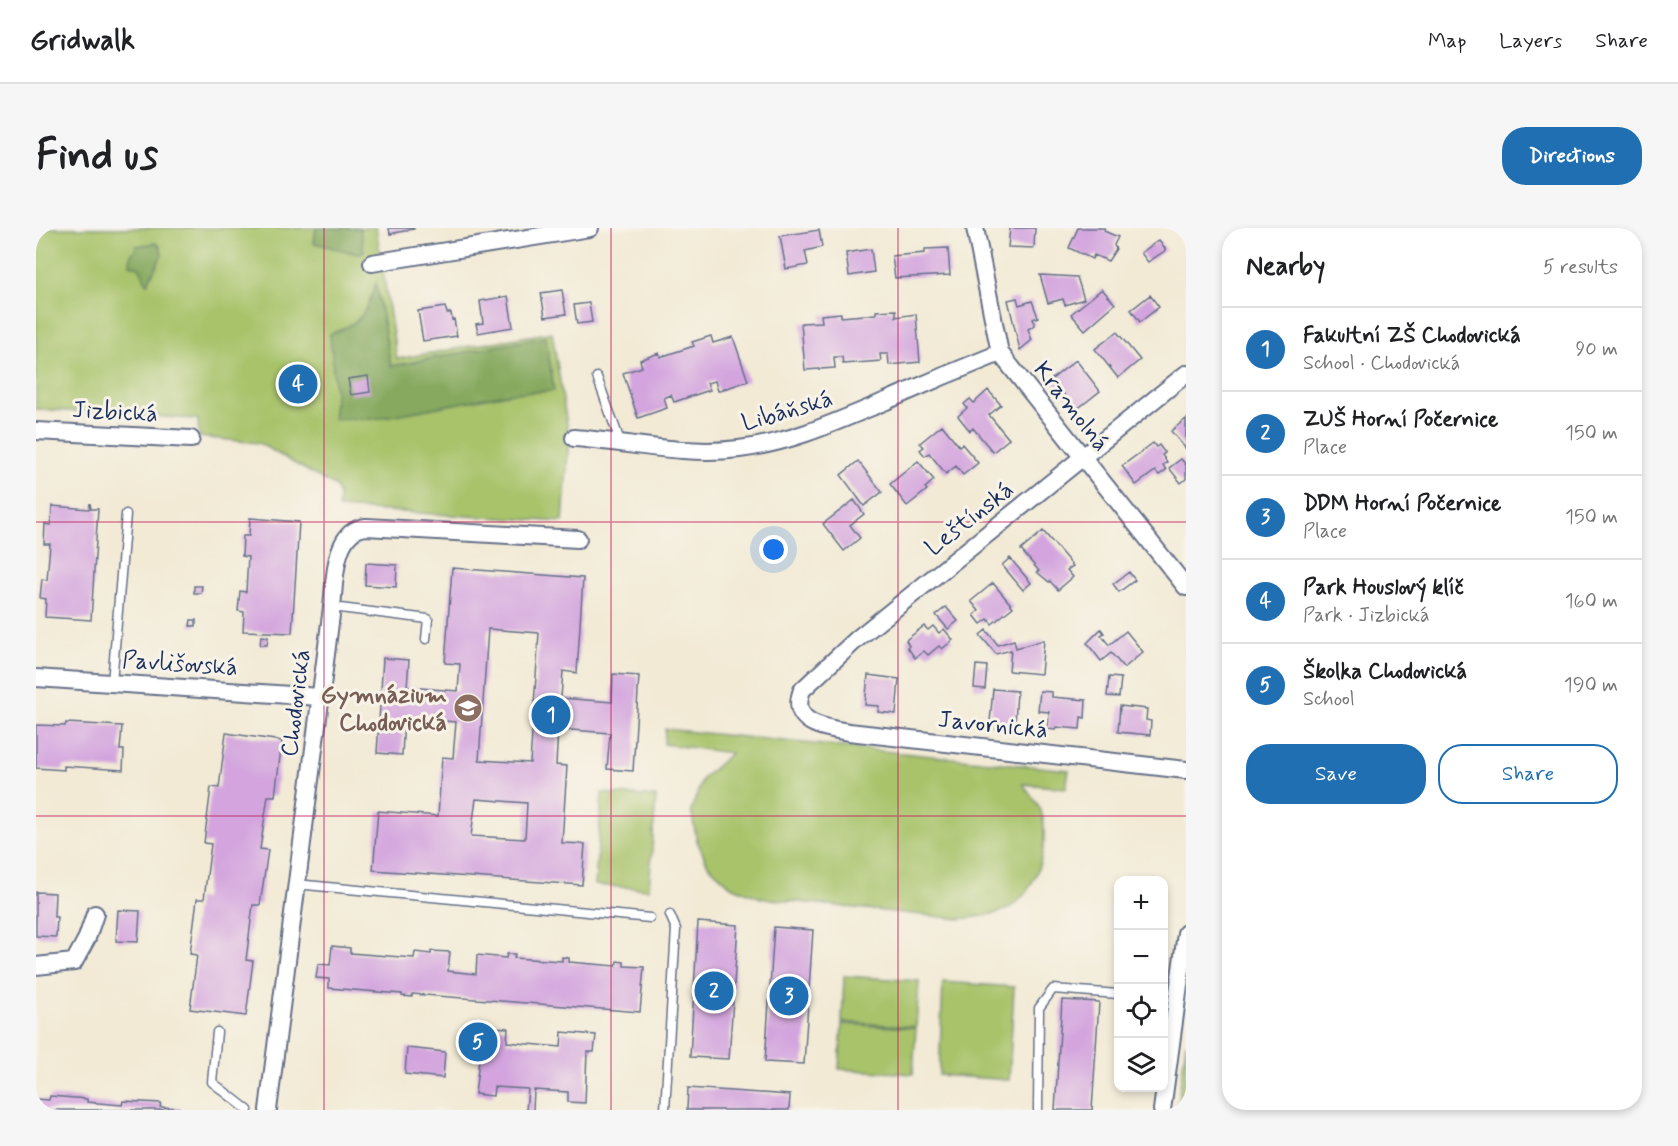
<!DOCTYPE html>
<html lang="en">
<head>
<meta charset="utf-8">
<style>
  :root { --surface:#fff; --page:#f6f6f6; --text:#202124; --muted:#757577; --line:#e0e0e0; --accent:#1f6fb2 }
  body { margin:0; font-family:Mynerve,sans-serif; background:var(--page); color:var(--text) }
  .controls { position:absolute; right:18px; bottom:18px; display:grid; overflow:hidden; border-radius:12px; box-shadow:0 3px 9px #0003 }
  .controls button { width:54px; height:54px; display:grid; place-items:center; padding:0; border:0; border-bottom:2px solid var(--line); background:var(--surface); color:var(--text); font:30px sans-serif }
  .you { position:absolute; left:738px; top:322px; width:21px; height:21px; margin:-15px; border:4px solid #fff; border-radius:50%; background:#1a73e8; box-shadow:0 0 0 9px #1a73e833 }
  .badge { display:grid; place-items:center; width:39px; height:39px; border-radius:50%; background:var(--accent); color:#fff; font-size:20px; font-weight:700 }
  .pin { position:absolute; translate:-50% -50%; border:3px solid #fff; box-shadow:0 2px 6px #0006 }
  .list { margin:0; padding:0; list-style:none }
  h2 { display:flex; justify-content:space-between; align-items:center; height:78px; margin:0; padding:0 24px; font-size:26px }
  h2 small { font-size:20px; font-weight:400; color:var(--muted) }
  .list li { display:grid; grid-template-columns:39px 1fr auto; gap:18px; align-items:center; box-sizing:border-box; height:84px; padding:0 24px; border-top:2px solid var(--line) }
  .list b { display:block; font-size:22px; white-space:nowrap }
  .list p { margin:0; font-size:20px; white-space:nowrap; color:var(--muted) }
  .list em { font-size:20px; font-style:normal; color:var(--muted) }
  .actions { display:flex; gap:12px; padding:18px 24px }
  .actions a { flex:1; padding:14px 0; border:2px solid var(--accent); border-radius:24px; text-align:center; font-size:21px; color:var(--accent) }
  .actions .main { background:var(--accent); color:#fff }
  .icon { flex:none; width:33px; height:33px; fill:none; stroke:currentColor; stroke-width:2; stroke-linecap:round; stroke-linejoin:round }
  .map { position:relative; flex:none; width:1150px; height:882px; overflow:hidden; border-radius:24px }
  header { display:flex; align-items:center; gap:36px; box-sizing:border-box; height:84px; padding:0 30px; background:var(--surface); border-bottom:2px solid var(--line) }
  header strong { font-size:28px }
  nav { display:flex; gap:33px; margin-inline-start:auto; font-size:21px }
  .intro { display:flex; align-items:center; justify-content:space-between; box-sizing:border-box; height:144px; padding:0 36px }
  h1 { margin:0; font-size:42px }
  .button { padding:15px 27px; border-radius:24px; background:var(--accent); color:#fff; font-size:21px; font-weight:700 }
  main { display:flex; gap:36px; padding:0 36px }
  aside { flex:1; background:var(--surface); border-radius:24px; box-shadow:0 3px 9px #0003 }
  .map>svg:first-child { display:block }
  .green { fill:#a8c36a; stroke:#627964; stroke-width:1.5 }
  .forest { fill:#86a95e; stroke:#506c5e; stroke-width:1.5 }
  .building { fill:#d3a4de; fill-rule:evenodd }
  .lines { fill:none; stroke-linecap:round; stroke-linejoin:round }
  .lane-casing { stroke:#667088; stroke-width:11 }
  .street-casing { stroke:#667088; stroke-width:20 }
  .lane { stroke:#fff; stroke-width:8 }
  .street { stroke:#fff; stroke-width:16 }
  .grid { fill:none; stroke:#c2185b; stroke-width:1.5; stroke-opacity:0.55 }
  .labels { text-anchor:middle; stroke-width:6; stroke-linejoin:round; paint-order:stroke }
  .street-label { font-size:24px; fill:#1b2f5e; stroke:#f7f3e8 }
  .education-label { font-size:24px; font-weight:bold; fill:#785e54; stroke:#f7f3e8; text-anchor:end }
</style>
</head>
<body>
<header>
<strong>Gridwalk</strong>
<nav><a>Map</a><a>Layers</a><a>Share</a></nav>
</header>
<div class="intro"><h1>Find us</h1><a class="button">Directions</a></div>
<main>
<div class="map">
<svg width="1150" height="882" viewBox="0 0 1150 882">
  <rect width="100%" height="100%" fill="#f7f3e8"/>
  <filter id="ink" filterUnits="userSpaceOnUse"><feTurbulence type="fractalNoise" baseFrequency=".0167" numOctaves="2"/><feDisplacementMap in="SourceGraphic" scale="12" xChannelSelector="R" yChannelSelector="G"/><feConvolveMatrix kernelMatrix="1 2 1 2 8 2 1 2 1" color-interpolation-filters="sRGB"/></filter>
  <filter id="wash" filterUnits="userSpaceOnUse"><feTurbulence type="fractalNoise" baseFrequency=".008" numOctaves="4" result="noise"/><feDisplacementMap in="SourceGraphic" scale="24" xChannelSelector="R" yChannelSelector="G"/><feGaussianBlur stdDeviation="1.35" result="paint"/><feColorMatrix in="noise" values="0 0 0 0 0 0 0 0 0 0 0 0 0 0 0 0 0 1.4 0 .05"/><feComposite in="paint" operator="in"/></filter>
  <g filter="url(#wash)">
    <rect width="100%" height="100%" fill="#f2ead5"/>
    <path class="green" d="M0,0H340L361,131L516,104L533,209L527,294L302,280L303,269L300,259L223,215L163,209L162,191L0,181Z
      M629,501L1033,542L1030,560L987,556C992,564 1002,574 1005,583C1015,614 1001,667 969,682C955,688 939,689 924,691L725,670L695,658L672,637L661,613L655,582L667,550L695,525L628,516Z
      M566,565L620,569L613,661L559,657Z
      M808,748L883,753L880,799L806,794Z
      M907,754L978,759L973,852L903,847Z
      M806,796L880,800L877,846L803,841Z
      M1150,814V882H1141Z"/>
    <path class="forest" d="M280,0H324L328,24L318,25L278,15Z
      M120,15L124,18L126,27L111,56L104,40L94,36L95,27L99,22L100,18Z
      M340,55L355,138L510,109L518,163L476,165L339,191H298L299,164L294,106C327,94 329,87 340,55Z"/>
    <g id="blocks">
      <path class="building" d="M353,0H378V1L354,6Z
        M974,0H999L998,20L972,19Z
        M1042,0H1069L1068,3L1082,9L1078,17L1080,21L1072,33L1058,27L1056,31L1033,20Z
        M783,2L786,19L769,23L772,37L750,41L744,8Z
        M1123,12L1130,22L1112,34L1105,25Z
        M912,20L914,47L859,50L856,28L889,25V21Z
        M835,21L838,44L813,48L810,25Z
        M1004,47L1041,49L1048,71L1029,77L1027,71L1012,75Z
        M1066,61L1079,76L1049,102L1035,86Z
        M526,62L530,86L509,89L505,65Z
        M1114,67L1123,79L1104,94L1095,82Z
        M472,68L477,99L442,105L440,96L447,95L444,73Z
        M981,70L983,77L996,73L1002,89L997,91L999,97L992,101L996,112L984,122L972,72Z
        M553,75L556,94L541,96L538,77Z
        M409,79L411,85H415L416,92L418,91L421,108L387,113L382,83Z
        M860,82V89L880,86L884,134L853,137L852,126H844L845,133L807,136L806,129H798L799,140L769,142L765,95L786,94L785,87L805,85V89L840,86V83Z
        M1081,104L1104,132L1082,150L1059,121Z
        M675,108L677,115L697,109L712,153L682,163L679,153L671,155L674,162L638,174L635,167L628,170L631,180L602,190L587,145L606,139L604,132L623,125L624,129L658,118L656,114Z
        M1040,132L1064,163L1040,182L1016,151Z
        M332,148L334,164L315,167L312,151Z
        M952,162L965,177L953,187L973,211L957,224L937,200L934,203L922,188L931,180L928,176L934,171L938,175Z
        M1150,191V221L1135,203Z
        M906,197L923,218L926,216L942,235L927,247L920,238L910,246L893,225L889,228L884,222L888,219L884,215Z
        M1117,215L1120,219L1123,217L1129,225L1126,227L1131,234L1127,237L1130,242L1123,247L1119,243L1100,257L1086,238Z
        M1145,231L1150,237V251L1145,255L1133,240Z
        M822,233L846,264L828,278L805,247Z
        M882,233L898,252L889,260L891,262L871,278L854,256Z
        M818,272L828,286L814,297L824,310L808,323L787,296Z
        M54,275L55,281H62L55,392L9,389L10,371L4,370L6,351L11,352L14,316H8L9,296L15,297L16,278L53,281Z
        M214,290L263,294L256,405L207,403L208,384L202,383L204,363L210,364L212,329L206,328L207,308H213Z
        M1007,303L1037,338L1031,342L1037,349L1022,362L1014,353L1013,354L1001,344L1003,343L985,322Z
        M974,330L995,355L987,362L966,337Z
        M330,335L361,337L360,359L329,357Z
        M416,340L547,350L541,445L527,443L525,470L576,474L577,446L603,448L597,543L571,541L574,505L522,501L520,537L531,538L526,615L549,616L546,657L337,642L342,583L402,588L406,529L417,530L420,494L368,490L366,527L341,525L347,430L373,432L371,459L422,463L424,436L409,435ZM452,401L503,405L494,535L443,532ZM440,571L491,575L489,611L435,608Z
        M1093,344L1099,352L1083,364L1077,356Z
        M957,355L977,379L956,396L952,391L945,396L938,387L943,383L935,373Z
        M158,358H166L165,365H158Z
        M910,379L922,393L912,401L900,387Z
        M155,392H160V398H154Z
        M888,398L892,402L897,398L903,405L908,401L917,412L906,421L903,418L892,427L888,423L879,430L871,419L873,418L870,412Z
        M1065,401L1068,405L1065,407L1073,417L1090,403L1107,424L1088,440L1075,425L1065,433L1051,415Z
        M950,402L962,417L978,412L980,420L1008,412L1005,446L973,443L975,422L960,426L944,407Z
        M225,408L232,409L231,417H224Z
        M940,437L951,438L949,461L938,460Z
        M832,447L863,451L860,486L842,484L843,478L829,477Z
        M1073,449L1085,450L1083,469L1071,468Z
        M957,461L981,463L979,496L971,495V502L960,501L961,494H954Z
        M1004,463L1016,464V469L1050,472L1049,490L1045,489L1044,501L1020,499V502L1012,501L1013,484L1002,483Z
        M1084,478L1111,481L1110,492L1115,493L1114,507L1082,504Z
        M30,495L86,498L84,522H88L87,542L28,538V542L0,540V497L29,498Z
        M190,505L246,513L239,568H232L224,621L232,622L224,677H217L210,732L217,733L210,788L154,781L161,727L154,726L161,671H168L175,616L168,615L175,559L183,560Z
        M0,664L19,665L18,689H21L20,709L0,708Z
        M82,682L104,683L102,714L80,713Z
        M662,694L702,697L693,831L654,829Z
        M738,699L777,702L768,836L729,834Z
        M296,718L314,720V725L378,730L379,724L395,726V723L414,724L412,743L440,746L441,727L470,730L471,726H479L478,730L526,733V729L533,730V734L580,738L581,733L588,734V738L608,739L604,784L376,766V769L366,768V766L293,760V751L280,750L282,736L294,737Z
        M1026,772L1063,774L1056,882H1019Z
        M438,798L472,800L471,814L525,819L526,804L560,807L558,824H551L549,875L532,874V864L498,862L497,882H490L492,861L458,859L457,868L439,866L445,815L437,814Z
        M371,820L409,824L407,850L369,846Z
        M652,860L754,867L753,882H651Z
        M14,868L51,871V874L86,877L87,873L125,875L124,879L144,880V882H0V871L13,872Z"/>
    </g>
  </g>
  <g filter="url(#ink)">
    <use href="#blocks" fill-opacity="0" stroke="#667088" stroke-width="1.5"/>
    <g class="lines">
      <g class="lane-casing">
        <path id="lane" d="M561,149L584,213
          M296,379L392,391L390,411
          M76,455L90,286
          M260,656L614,690
          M181,804L176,854L212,882
          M629,882L640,701L634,687
          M1002,882L1003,780L1017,761L1082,766"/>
      </g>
      <g class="street-casing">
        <path id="street" d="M939,0L964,125L1150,359
          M336,35L554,0
          M1150,146L821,411L766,462C753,496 789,500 813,504L1150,542
          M0,203L155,211
          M538,210C593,214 648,228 703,221C755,215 802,193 850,173C888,156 926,140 964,125
          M0,450L284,469
          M0,738L38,734L51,710L59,686
          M232,882L296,379C299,354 297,302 330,299L542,311
          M1126,882L1150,705"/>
      </g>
      <use href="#lane" class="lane"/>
      <use href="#street" class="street"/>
    </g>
  </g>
  <path class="grid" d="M288,0V882M575,0V882M862,0V882M0,294H1150M0,588H1150"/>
  <defs>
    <g id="school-disc" transform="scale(1.5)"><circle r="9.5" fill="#8d6e63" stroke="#f7f3e8"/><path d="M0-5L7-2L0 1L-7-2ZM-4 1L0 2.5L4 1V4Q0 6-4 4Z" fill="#fff"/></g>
  </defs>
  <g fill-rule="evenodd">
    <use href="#school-disc" x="432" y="480"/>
  </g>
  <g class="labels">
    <g class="street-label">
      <text transform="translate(1036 178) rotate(52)" y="8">Kramolná</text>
      <text transform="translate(751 182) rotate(-16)" y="8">Libáňská</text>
      <text transform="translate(79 183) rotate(3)" y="8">Jizbická</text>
      <text transform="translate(933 290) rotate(-38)" y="8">Leštínská</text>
      <text transform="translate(144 435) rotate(4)" y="8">Pavlišovská</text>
      <text transform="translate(259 475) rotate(-83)" y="8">Chodovická</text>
      <text transform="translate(957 496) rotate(6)" y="8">Javornická</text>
    </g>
    <g class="education-label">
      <text x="411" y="474">Gymnázium<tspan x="411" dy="28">Chodovická</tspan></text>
    </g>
  </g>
</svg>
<div class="controls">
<button>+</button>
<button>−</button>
<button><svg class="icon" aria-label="locate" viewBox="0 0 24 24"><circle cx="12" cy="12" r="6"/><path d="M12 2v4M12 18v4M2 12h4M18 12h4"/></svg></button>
<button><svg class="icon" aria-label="layers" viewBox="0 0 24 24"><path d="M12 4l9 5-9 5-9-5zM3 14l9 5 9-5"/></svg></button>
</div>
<div class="you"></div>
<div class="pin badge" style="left:515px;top:487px">1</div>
<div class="pin badge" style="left:678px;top:763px">2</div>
<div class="pin badge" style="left:753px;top:768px">3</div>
<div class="pin badge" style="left:262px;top:156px">4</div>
<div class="pin badge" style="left:442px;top:814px">5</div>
</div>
<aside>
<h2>Nearby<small>5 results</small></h2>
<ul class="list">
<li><span class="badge">1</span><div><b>Fakultní ZŠ Chodovická</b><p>School · Chodovická</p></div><em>90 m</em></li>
<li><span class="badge">2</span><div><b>ZUŠ Horní Počernice</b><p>Place</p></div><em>150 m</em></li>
<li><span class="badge">3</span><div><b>DDM Horní Počernice</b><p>Place</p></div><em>150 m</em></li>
<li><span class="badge">4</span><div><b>Park Houslový klíč</b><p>Park · Jizbická</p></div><em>160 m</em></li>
<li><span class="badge">5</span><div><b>Školka Chodovická</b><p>School</p></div><em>190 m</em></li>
</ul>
<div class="actions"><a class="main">Save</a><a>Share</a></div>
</aside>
</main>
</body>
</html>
